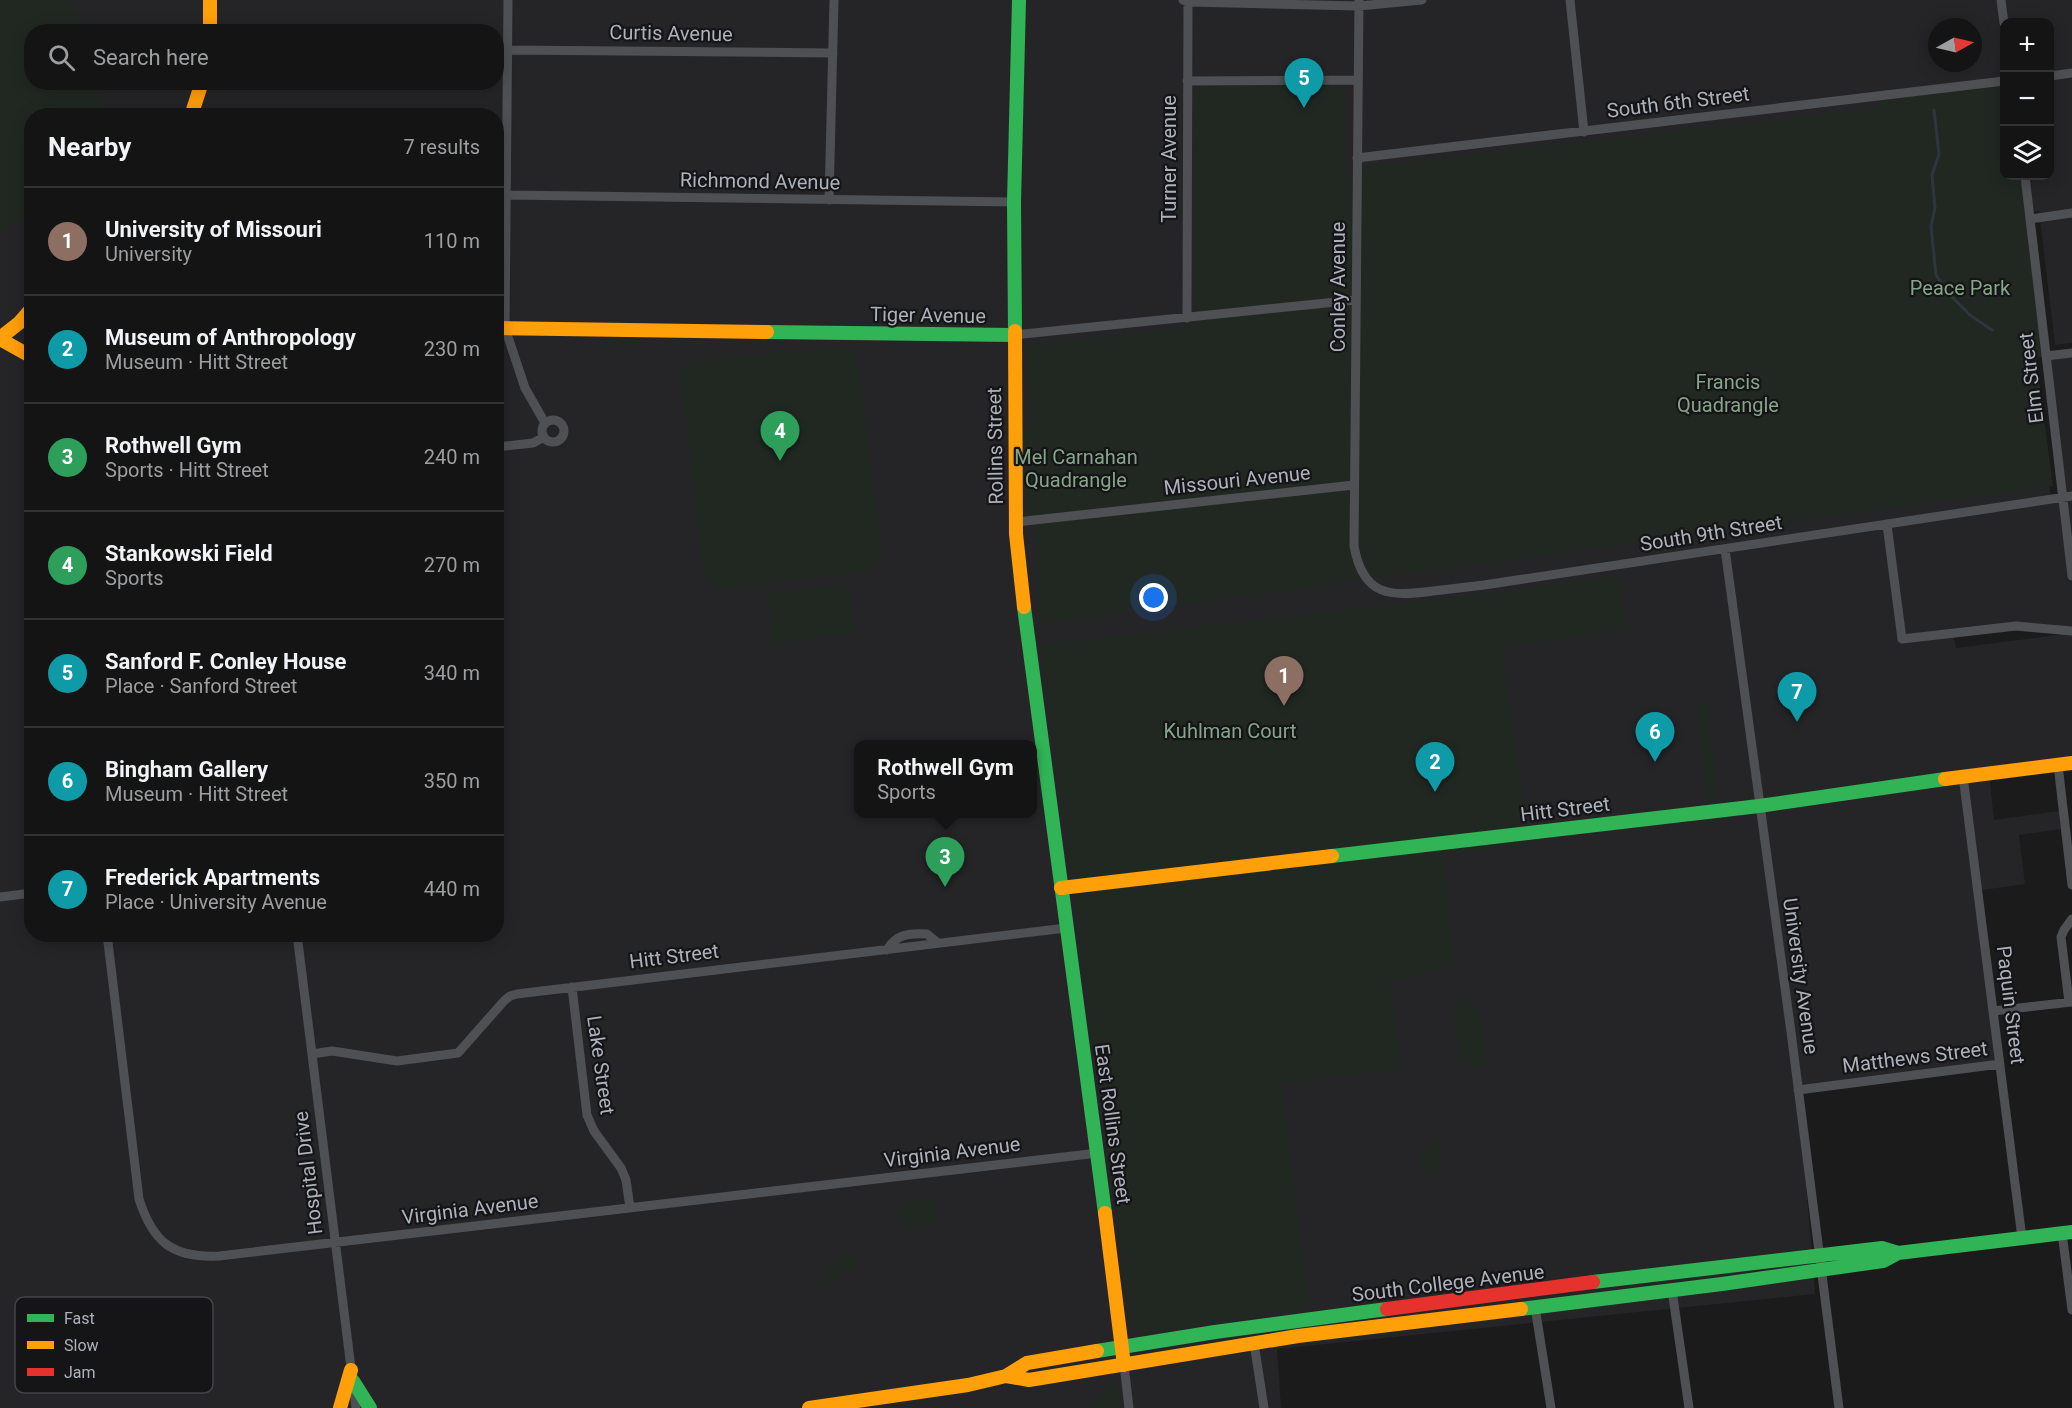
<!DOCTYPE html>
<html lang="en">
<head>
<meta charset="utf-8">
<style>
  :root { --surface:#141414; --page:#1d1d1d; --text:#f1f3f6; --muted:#9d9ea0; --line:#333334; --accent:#d93025 }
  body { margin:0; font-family:Roboto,sans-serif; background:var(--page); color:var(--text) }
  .controls { position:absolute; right:18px; top:18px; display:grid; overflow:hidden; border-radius:12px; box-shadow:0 3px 15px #0003 }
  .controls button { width:54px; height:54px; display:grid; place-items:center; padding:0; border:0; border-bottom:2px solid var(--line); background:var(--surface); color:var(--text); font:30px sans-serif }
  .compass { position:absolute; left:1928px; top:18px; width:54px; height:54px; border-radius:50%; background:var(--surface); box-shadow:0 3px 15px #0003; rotate:82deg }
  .you { position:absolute; left:1154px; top:598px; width:21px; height:21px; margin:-15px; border:4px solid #fff; border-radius:50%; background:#1a73e8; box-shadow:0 0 0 9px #1a73e833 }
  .badge { display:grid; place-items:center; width:39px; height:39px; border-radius:50%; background:var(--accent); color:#fff; font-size:20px; font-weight:700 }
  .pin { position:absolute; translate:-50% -50px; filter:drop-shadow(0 2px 3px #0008) }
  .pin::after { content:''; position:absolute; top:32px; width:21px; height:18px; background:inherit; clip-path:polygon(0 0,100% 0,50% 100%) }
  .popup { position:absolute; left:854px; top:740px; width:183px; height:78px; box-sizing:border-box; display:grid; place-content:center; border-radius:12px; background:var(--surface); filter:drop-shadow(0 2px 4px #0005); font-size:20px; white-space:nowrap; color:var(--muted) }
  .popup b { font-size:22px; color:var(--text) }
  .popup::after { content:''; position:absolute; left:50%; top:100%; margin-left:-12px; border:12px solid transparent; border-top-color:var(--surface) }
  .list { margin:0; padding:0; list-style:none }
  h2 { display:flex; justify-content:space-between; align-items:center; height:78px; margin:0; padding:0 24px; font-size:26px }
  h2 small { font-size:20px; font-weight:400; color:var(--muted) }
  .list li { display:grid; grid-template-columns:39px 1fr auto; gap:18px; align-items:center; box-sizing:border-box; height:108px; padding:0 24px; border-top:2px solid var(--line) }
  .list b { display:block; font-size:22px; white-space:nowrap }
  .list p { margin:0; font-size:20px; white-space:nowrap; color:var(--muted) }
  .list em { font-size:20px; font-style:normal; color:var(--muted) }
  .icon { flex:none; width:33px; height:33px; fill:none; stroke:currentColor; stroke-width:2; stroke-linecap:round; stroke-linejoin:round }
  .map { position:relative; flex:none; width:2072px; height:1408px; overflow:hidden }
  .search { position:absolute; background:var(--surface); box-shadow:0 3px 15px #0003; left:24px; top:24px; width:480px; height:66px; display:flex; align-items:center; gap:15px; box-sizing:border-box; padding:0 21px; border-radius:24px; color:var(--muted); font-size:22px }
  .panel { position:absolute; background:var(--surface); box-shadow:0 3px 15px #0003; left:24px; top:108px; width:480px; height:834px; border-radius:24px }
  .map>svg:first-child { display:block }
  .built { fill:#252527; fill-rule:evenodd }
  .green { fill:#212822 }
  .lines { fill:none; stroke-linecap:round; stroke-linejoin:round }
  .stream { stroke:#2e363d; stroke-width:3 }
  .street { stroke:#4f5054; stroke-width:9 }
  .fast { stroke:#30b455; stroke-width:14 }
  .slow { stroke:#ff9f0a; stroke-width:14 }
  .jam { stroke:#e5322d; stroke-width:14 }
  .labels { text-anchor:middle; stroke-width:4.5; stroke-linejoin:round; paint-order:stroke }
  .street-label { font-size:20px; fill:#adb1bb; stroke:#151517 }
  .park-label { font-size:20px; fill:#86a588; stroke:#151517 }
  .key { fill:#151517; stroke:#434448; stroke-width:1.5 }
  .key-label { font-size:16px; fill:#adb1bb }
</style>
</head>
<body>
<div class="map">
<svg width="2072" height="1408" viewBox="0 0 2072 1408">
  <rect width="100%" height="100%" fill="#1b1b1b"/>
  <path class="built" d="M0,0H2072V343L2052,345L2055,344L2039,211L2018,214L2035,348L2051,499L2063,498L2046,356L2072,353V631L2016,626L1953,633L1956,648L2072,633V763L1989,774L1994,820L2059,811L2061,829L2019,835L2025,884L1976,891L1999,1063L1798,1087L1815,1294L1277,1349L1281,1408H0ZM2004,22H2050V176H2004ZM1937,27H1973V63H1937ZM32,32H496V82H32ZM32,116H496V934H32ZM858,744H1032V814H858Z"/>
  <path class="green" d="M0,0H70L91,31L32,32V82L104,83L102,115L32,116L31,217L0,229Z
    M2004,81V176H2025L2046,356L2036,358L2053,486L1039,624L1034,520H1029L1025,429L1030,428L1026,347L1196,326L1197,86H1347V169L1882,108L1874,97Z
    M841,347L850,349L858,360L882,555C879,563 876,568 867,571L722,589L712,586L704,575L680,373L685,366L694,362Z
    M1613,576L1619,579L1627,629L1502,648L1529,845L1444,855L1454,966L1388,983L1403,1068L1281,1084L1309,1306L1141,1336L1131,1327L1041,645L1510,591Z
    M849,584L855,633L773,644L767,593Z
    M1707,704L1718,799L1707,800L1697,705Z
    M1466,997L1475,1010H1480L1487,1067L1471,1070L1470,1064L1460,1065L1453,1010L1455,1009L1452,999Z
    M1438,1137L1440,1147L1438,1151L1443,1174H1424L1418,1163L1427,1145Z
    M935,1200L938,1224L902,1228L899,1204Z
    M856,1254L857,1269C844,1267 837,1274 833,1286L819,1284C823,1266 837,1255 856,1254Z
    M1114,1381L1120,1394L1122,1408H1089Z"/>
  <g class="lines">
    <path class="stream" d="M1934,110L1939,154L1932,175L1935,208L1931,226L1936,275L1951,296L1970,315L1992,330"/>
    <path class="street" d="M508,0L505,328L525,388L545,423
      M1183,0L1188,2L1359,6L1422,0
      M1359,0L1354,546C1363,596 1389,597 1433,591C1450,589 1467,587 1484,585L2072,496
      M1570,0L1584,132
      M2001,0L2004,23
      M508,50L833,53
      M2050,76L2072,73
      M1187,81L1357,80
      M1357,158L2004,81
      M2025,176L2072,576
      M506,195L1014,202
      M829,200L834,0
      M2030,219L2072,213
      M1187,318L1188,0
      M1014,335L1356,300
      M2046,356L2072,353
      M542 431a11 11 0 1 1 22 0a11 11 0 1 1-22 0Z
      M496,447L533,443L544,437
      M1016,522L1354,485
      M1887,525L1902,639L2016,626L2072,631
      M1725,549L1791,1032L1839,1408
      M2058,765L2072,885
      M1963,776L2022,1238
      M0,897L32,893
      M107,934L139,1199C153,1243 173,1258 219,1256L1098,1153
      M297,934L356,1408
      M887,950C896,934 909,933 927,934L938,943
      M572,987L587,1115L594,1131L621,1168L626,1180L630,1208
      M2069,1002L2061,937L2064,930L2072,919
      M1993,1011L2072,1002
      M312,1054L332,1051L397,1061L458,1053L504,1001L510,996L517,994L1066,928
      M1798,1090L2000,1064
      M2062,1233L2072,1310
      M1672,1290L1689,1408
      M1535,1307L1551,1408
      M1254,1343L1264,1408
      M1124,1365L1129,1408"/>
    <path class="fast" d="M1015,331L1014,202L1019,0
      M767,332L1014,335
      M1024,607L1105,1213
      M1332,856L1759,806L1945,779
      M1593,1282L1882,1248L1898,1253
      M1521,1309L1722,1284L1883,1261L1898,1253L2072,1232
      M1097,1351L1215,1332L1387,1309
      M353,1381L370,1408"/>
    <path class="slow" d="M210,0V32
      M191,116L202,82
      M496,328L767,332
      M1015,331L1016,534L1024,607
      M0,338L19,323L32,308
      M0,339L32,357
      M1945,779L2072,763
      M1061,888L1332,856
      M1105,1213L1124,1365
      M1006,1376L1029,1380L1298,1336L1521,1309
      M340,1408L351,1370
      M809,1408L968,1385L1006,1376L1027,1363L1097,1351"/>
    <path class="jam" d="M1387,1309L1593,1282"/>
  </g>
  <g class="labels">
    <g class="street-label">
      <text transform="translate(671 33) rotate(1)" y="7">Curtis Avenue</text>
      <text transform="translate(1678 102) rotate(-7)" y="7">South 6th Street</text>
      <text transform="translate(1169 159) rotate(-90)" y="7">Turner Avenue</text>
      <text transform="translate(760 181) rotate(1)" y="7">Richmond Avenue</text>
      <text transform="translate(1338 287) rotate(-90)" y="7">Conley Avenue</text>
      <text transform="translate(928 315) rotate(1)" y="7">Tiger Avenue</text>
      <text transform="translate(2031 378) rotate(-97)" y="7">Elm Street</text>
      <text transform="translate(995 446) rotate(-91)" y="7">Rollins Street</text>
      <text transform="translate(1237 480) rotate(-6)" y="7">Missouri Avenue</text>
      <text transform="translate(1711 533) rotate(-9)" y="7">South 9th Street</text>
      <text transform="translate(1565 809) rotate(-7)" y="7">Hitt Street</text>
      <text transform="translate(674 956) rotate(-7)" y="7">Hitt Street</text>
      <text transform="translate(1801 976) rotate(82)" y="7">University Avenue</text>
      <text transform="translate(2011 1005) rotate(83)" y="7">Paquin Street</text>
      <text transform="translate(1915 1057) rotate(-7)" y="7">Matthews Street</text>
      <text transform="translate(601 1065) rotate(82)" y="7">Lake Street</text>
      <text transform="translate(1113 1124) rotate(82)" y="7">East Rollins Street</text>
      <text transform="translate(952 1152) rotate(-7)" y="7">Virginia Avenue</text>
      <text transform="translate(308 1173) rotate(-97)" y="7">Hospital Drive</text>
      <text transform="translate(470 1209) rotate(-7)" y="7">Virginia Avenue</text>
      <text transform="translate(1448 1283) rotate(-7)" y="7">South College Avenue</text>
    </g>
    <g class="park-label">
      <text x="1960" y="295">Peace Park</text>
      <text x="1728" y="389">Francis<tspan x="1728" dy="23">Quadrangle</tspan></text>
      <text x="1076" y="464">Mel Carnahan<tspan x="1076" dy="23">Quadrangle</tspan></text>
      <text x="1230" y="738">Kuhlman Court</text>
    </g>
  </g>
  <rect x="15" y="1297" width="198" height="96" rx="9" class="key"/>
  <rect x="27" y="1314" width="27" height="8" fill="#30b455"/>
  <rect x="27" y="1341" width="27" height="8" fill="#ff9f0a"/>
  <rect x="27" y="1368" width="27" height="8" fill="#e5322d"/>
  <g class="key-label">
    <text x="64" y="1324">Fast</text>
    <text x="64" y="1351">Slow</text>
    <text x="64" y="1378">Jam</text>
  </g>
</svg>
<div class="controls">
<button>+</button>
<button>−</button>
<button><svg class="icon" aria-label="layers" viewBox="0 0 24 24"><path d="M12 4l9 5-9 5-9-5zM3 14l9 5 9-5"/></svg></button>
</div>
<svg class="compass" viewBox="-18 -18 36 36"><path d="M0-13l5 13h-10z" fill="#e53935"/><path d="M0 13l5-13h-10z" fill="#9d9ea0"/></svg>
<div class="you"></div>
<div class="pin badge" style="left:1284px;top:706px;background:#8d6e63">1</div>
<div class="pin badge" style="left:1435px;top:792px;background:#0f9aa8">2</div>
<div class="pin badge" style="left:945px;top:887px;background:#2e9e5b">3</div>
<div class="popup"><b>Rothwell Gym</b>Sports</div>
<div class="pin badge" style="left:780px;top:461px;background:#2e9e5b">4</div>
<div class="pin badge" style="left:1304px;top:108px;background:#0f9aa8">5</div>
<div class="pin badge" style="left:1655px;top:762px;background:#0f9aa8">6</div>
<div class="pin badge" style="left:1797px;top:722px;background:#0f9aa8">7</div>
<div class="search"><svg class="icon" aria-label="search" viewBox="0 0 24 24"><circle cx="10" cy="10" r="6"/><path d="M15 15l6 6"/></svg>Search here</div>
<section class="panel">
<h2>Nearby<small>7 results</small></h2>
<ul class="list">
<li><span class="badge" style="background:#8d6e63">1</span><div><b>University of Missouri</b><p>University</p></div><em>110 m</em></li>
<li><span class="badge" style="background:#0f9aa8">2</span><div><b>Museum of Anthropology</b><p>Museum · Hitt Street</p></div><em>230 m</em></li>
<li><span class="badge" style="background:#2e9e5b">3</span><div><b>Rothwell Gym</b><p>Sports · Hitt Street</p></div><em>240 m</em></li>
<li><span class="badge" style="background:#2e9e5b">4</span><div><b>Stankowski Field</b><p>Sports</p></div><em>270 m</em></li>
<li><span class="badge" style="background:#0f9aa8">5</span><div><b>Sanford F. Conley House</b><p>Place · Sanford Street</p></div><em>340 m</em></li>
<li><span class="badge" style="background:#0f9aa8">6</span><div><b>Bingham Gallery</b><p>Museum · Hitt Street</p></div><em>350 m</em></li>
<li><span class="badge" style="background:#0f9aa8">7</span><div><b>Frederick Apartments</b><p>Place · University Avenue</p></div><em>440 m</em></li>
</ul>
</section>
</div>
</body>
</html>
